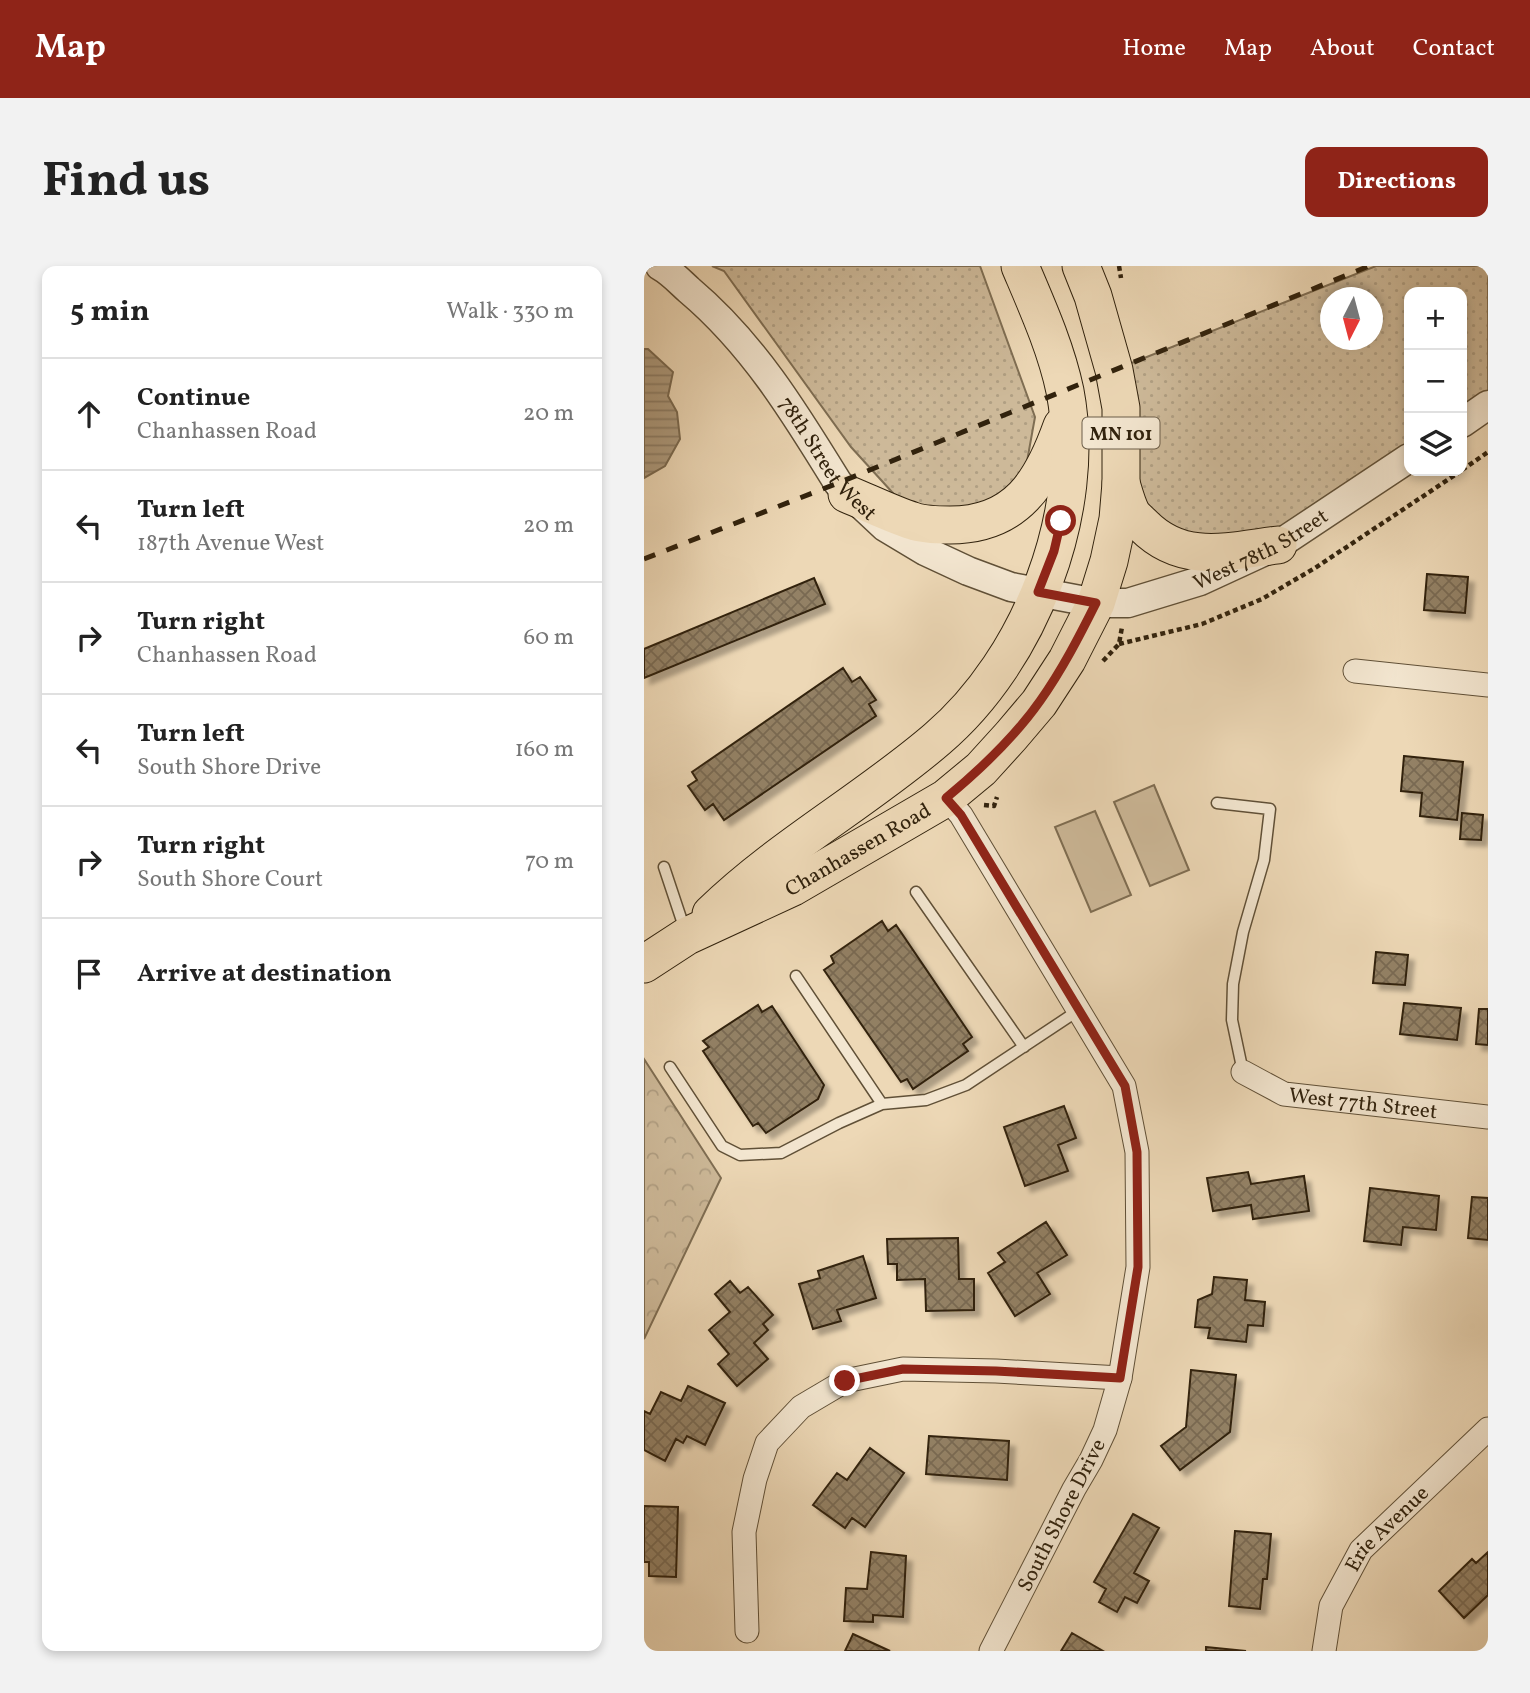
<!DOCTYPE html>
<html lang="en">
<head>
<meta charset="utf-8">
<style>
  :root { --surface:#fff; --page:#f2f2f2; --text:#222; --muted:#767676; --line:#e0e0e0; --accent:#8f2418 }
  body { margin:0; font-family:Vollkorn,serif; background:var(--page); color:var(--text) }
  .controls { position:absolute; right:21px; top:21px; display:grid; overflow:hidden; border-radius:14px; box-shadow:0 4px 10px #0003 }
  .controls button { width:63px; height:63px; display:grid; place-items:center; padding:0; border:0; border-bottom:2px solid var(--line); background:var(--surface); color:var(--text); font:35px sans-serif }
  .compass { position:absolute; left:676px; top:21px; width:63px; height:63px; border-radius:50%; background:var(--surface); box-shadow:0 4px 10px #0003; rotate:186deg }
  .stop { position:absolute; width:21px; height:21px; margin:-16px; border:5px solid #8f2418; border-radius:50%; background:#fff }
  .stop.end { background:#8f2418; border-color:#fff; box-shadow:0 2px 7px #0008 }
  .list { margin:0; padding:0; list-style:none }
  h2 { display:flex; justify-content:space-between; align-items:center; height:91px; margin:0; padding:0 28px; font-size:30px }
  h2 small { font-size:23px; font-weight:400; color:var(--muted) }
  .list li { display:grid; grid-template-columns:46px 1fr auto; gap:21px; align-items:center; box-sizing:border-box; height:112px; padding:0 28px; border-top:2px solid var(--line) }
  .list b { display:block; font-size:26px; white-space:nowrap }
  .list p { margin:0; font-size:23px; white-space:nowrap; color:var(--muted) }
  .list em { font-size:23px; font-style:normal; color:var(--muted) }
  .icon { flex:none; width:38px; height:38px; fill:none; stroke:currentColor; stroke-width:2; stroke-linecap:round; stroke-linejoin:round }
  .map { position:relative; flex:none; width:844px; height:1385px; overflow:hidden; border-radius:14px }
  header { display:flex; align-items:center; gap:42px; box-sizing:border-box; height:98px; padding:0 35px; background:var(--accent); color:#fff }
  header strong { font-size:33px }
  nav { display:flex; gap:38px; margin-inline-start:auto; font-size:24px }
  .intro { display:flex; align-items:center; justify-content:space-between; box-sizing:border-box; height:168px; padding:0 42px }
  h1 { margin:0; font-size:49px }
  .button { padding:18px 32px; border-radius:14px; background:var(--accent); color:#fff; font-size:24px; font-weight:700 }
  main { display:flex; gap:42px; padding:0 42px }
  aside { flex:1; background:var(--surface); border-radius:14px; box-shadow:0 4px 10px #0003 }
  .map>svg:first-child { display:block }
  .grass { fill:url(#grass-dots); stroke:#7f6e53; stroke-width:2; fill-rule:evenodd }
  .forest { fill:url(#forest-crowns); stroke:#7f6e53; stroke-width:2 }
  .garden { fill:#cdb999; stroke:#7f6e53; stroke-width:2 }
  .water { fill:url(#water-rules); stroke:#7b6a50; stroke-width:2 }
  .building { fill:url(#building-cross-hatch); stroke:#31220d; stroke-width:2; filter:url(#shadow) }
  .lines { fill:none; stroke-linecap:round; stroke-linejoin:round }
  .service-casing { stroke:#605037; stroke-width:13 }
  .minor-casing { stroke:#605037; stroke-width:25 }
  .tertiary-casing { stroke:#605037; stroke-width:31 }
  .primary-casing { stroke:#31220d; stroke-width:39 }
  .path { stroke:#31220d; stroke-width:4.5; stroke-dasharray:5 3.5; stroke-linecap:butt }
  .service { stroke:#f3e6d0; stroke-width:10 }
  .minor { stroke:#f3e6d0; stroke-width:23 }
  .tertiary { stroke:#f3e6d0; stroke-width:28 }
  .primary { stroke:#edd8b6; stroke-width:37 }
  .rail { stroke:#31220d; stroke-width:5; stroke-dasharray:12 12; stroke-linecap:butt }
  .route { stroke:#8f2418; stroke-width:9 }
  .labels { text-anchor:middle; stroke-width:5; stroke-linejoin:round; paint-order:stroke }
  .shield { fill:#f3e6d0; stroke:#6b5d48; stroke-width:2 }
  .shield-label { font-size:19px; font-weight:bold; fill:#31220d }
  .street-label { font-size:21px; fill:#31220d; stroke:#f3e6d0 }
</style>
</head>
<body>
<header>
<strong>Map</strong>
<nav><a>Home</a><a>Map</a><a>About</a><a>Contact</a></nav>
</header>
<div class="intro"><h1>Find us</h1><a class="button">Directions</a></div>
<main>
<aside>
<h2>5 min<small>Walk · 330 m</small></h2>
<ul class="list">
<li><svg class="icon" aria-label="ahead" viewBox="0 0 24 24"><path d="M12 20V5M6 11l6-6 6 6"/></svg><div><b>Continue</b><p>Chanhassen Road</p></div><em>20 m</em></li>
<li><svg class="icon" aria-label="left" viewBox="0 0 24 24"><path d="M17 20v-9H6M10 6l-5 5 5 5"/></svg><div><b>Turn left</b><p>187th Avenue West</p></div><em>20 m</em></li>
<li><svg class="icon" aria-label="right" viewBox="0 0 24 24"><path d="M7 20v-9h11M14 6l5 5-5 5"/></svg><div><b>Turn right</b><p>Chanhassen Road</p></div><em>60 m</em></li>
<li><svg class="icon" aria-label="left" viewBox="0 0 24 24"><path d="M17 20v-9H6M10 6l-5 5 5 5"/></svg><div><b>Turn left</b><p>South Shore Drive</p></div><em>160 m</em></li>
<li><svg class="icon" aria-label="right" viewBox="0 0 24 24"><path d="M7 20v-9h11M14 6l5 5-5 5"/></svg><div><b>Turn right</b><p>South Shore Court</p></div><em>70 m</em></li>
<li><svg class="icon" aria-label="arrive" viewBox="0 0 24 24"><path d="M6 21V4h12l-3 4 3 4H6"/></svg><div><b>Arrive at destination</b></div></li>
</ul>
</aside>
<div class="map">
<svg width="844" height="1385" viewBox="0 0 844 1385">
  <defs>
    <pattern id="grass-dots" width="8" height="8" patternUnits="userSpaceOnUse" patternTransform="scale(1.75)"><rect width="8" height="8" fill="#cdb999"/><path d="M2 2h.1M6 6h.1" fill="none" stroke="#b09f83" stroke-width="1.8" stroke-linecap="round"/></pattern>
    <pattern id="forest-crowns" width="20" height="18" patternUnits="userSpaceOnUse" patternTransform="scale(1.75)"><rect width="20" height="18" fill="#cdb999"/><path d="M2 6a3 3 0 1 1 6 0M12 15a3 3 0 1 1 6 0" fill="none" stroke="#b09f83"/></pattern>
    <pattern id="water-rules" width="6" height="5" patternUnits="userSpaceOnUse" patternTransform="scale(1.75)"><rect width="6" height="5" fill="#ad9a7d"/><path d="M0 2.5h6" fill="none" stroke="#8d7d65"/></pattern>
    <pattern id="building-cross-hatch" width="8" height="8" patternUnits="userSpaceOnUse" patternTransform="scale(1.75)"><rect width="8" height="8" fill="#938165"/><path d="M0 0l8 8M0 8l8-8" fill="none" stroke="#796952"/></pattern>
    <filter id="shadow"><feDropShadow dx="6" dy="6" stdDeviation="2" flood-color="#0004"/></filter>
  </defs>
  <rect width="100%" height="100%" fill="#edd8b6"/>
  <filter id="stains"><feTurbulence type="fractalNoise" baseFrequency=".00286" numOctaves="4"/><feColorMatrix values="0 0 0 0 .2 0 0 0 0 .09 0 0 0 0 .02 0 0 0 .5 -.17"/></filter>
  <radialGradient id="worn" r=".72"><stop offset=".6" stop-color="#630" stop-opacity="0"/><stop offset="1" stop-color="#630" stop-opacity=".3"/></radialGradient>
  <path class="grass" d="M68,0H336L391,151L380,212L338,256L258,237L207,181L80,5Z
    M732,0H844V139L818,157V26H765V192L634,279L549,287L477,217L470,104ZM687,32H729V74H687Z"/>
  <path class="forest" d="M0,793L77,912L0,1073Z"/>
  <path class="garden" d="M510,519L545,604L506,620L470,536Z
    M451,545L487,629L447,646L411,561Z"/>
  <path class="water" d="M0,83H4L29,106L24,130L33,146L36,173L21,200L0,212Z"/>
  <path class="building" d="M783,308L824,311L821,347L780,344Z
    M170,312L181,338L0,412V383Z
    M199,402L208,416L216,411L232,434L225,438L232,450L80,554L69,538L61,544L44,520L53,514L48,506Z
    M760,490L819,496L813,554L776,550L778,527L757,525Z
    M818,547L839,549L837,574L816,573Z
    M238,655L244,665L252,659L328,771L319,778L324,785L269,823L263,813L257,816L180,704L190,697L187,690Z
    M732,686L764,689L761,719L729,717Z
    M760,737L817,742L813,774L756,768Z
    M114,739L118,746L128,740L180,819L174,833L122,867L114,857L109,860L59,785L65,781L59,775Z
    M835,743H844V779L832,778Z
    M420,840L432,872L414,879L424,905L381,920L360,861Z
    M604,906L607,918L660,910L665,945L609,953L607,939L569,945L563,912Z
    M726,922L795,930L792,964L759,961L757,979L720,975Z
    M828,931L844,932V974L824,972Z
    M402,956L423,989L393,1007L406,1028L371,1050L344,1007L361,996L354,987Z
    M314,972L315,1013H330V1044L282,1045L281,1013L253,1014V998H244L243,973Z
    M219,990L232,1032L193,1044L197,1055L169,1063L155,1018L176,1012L174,1005Z
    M570,1011L603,1014L601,1034L621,1036L619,1060L604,1059L602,1076L564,1072L566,1062L551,1061L554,1034L568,1028Z
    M86,1015L96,1027L104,1021L129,1049L119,1058L124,1064L110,1077L124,1093L93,1120L74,1098L85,1088L65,1064L86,1046L71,1028Z
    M547,1104L592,1109L586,1166L536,1204L517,1180L542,1161Z
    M44,1120L81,1137L61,1179L43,1170L39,1177L32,1173L21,1195L0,1184V1145L6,1148L17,1126L37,1135Z
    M285,1170L365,1175L363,1214L282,1208Z
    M226,1182L260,1207L221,1261L208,1252L201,1262L169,1239L193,1207L203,1214Z
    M0,1240L34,1241L32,1311L5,1310V1296H0Z
    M489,1248L515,1262L490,1307L505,1315L493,1337L481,1331L473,1346L455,1336L462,1323L450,1316Z
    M591,1265L627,1268L623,1313H619L616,1343L585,1340Z
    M227,1286L262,1290L259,1351L229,1349V1356L200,1355L202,1322L223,1323Z
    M844,1286V1329L820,1352L795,1325L828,1293L832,1297Z
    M428,1367L459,1385H417Z
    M209,1368L246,1385H201Z
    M562,1381L602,1385H562Z"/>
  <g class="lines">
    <g class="service-casing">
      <path id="service" d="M573,537L626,543L620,594L599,666L589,718L588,754L599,806
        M20,601L41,664
        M272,626L380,781
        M152,710L238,838
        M26,801L78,880L96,889L137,887L195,857L238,838L282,834L322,819L435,744"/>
    </g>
    <g class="minor-casing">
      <g id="minor">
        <path d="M711,405L844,419"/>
        <path d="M302,532L317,549L480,820L493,886L494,1001L476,1112L461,1164L447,1194L430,1223L347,1385"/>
        <path id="s1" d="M599,806L640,828L844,851"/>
        <path d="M103,1365L100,1266L111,1213L123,1177L157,1141L201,1115L259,1103L352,1105L476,1112"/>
        <path id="s2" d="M680,1385L687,1340L717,1284L844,1163"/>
      </g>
    </g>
    <g class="tertiary-casing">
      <g id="tertiary">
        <path id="s3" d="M16,0C27,6 36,16 45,24C109,78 151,147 194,217L241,261L281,285L324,305L367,321L394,326L452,337H484L556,315L634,279L765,192"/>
        <path d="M818,157L844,139"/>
      </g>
    </g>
    <g class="primary-casing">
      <g id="primary">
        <path d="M477,217C480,227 483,239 488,248C491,252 496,256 500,260C539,299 585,285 634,279"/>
        <path d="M203,228C225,237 247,248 269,255C280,259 295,259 306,259C373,259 398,216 418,160"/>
        <path d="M67,648C136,581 221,535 293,473C386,394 444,245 421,125C412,82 393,40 376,0"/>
        <path id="s4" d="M0,698L43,670L149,621L302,532L337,503L367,470L395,437L423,394L452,337L465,295L474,253L477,217V142L470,104L449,30L437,0"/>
      </g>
    </g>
    <path class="path" d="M475,0L477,12
      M818,204L844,186
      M475,378L558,358L618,333L671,302L817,205
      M459,395L475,378L478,361
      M340,539L350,540L353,531"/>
    <use href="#service" class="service"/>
    <use href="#minor" class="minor"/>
    <use href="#tertiary" class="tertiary"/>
    <use href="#primary" class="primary"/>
    <path class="rail" d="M0,293L194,217L725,0"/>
  </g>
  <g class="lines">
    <path class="route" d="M201,1115L259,1103L352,1105L476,1112L494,1001L493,886L481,820L317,549L302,532C337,503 370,472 396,435C418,404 435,371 452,337L394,326L410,285L417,255"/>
  </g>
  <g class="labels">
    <rect class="shield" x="438.5" y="151.5" width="77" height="31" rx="5"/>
    <g class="shield-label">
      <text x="477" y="174">MN 101</text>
    </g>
    <g class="street-label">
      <text dy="7" stroke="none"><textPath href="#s3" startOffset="257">78th Street West</textPath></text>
      <text dy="7" stroke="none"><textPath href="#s3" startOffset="749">West 78th Street</textPath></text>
      <text dy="7" stroke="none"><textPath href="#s4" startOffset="243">Chanhassen Road</textPath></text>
      <text dy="7" stroke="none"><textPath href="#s1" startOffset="126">West 77th Street</textPath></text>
      <text transform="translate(417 1249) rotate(-63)" y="7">South Shore Drive</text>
      <text dy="7" stroke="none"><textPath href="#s2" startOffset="142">Erie Avenue</textPath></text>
    </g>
  </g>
  <rect width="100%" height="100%" filter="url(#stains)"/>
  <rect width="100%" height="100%" fill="url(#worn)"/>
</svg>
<div class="controls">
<button>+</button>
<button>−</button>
<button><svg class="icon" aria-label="layers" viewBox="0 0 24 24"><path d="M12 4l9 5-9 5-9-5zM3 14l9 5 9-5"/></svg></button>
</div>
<svg class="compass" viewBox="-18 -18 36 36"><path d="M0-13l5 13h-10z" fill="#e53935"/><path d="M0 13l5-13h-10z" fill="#767676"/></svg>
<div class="stop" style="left:417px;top:255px"></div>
<div class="stop end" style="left:201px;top:1115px"></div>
</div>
</main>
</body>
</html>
